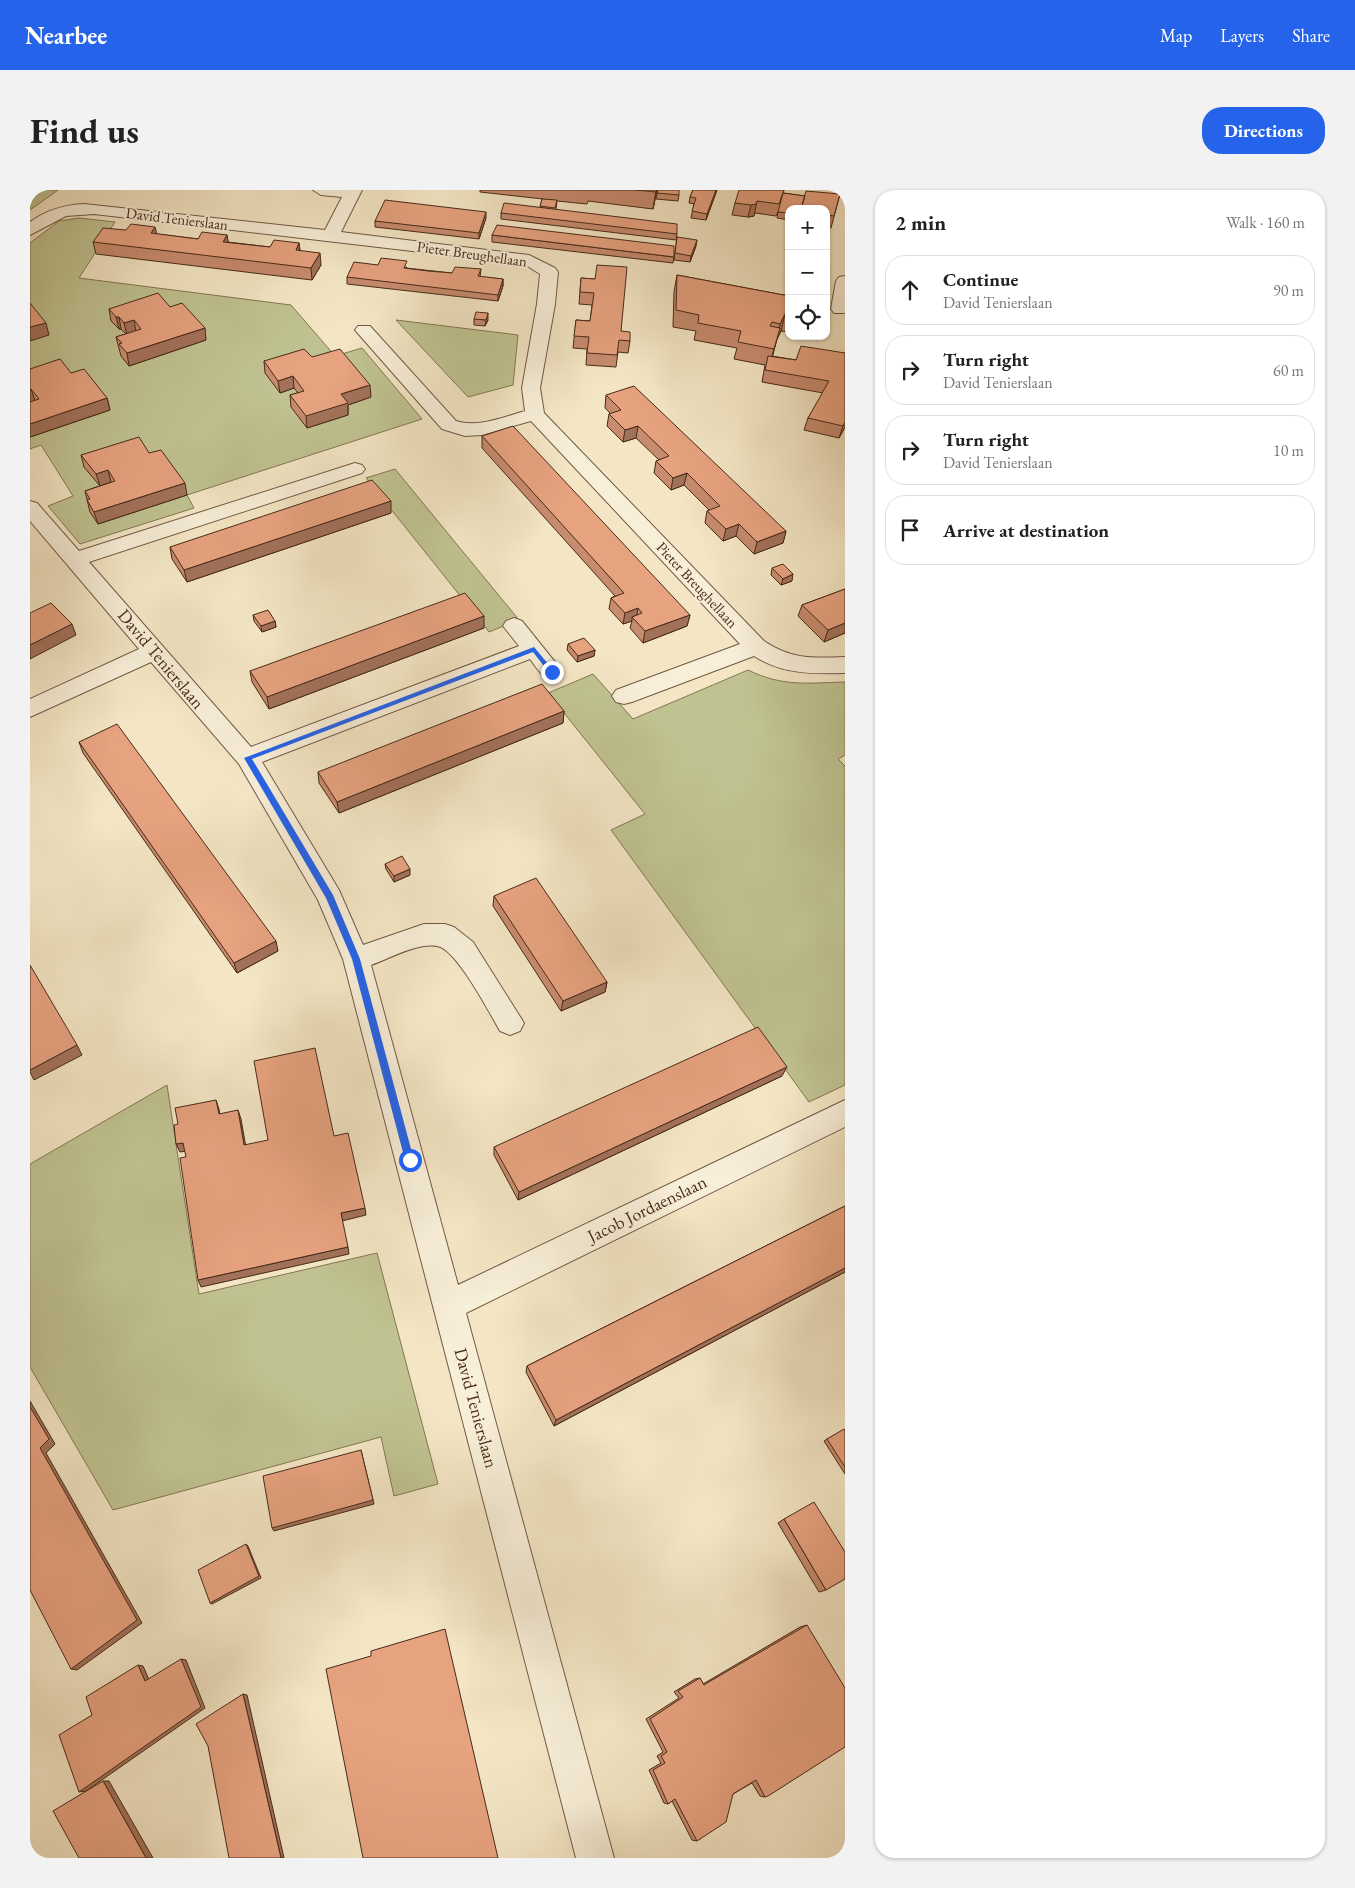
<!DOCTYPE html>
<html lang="en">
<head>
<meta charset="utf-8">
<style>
  :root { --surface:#fff; --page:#f2f2f2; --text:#222; --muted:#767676; --line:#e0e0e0; --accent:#2563eb }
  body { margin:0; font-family:"EB Garamond",serif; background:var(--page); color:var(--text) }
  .controls { position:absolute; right:15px; top:15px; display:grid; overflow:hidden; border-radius:10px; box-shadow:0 1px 4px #0004 }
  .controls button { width:45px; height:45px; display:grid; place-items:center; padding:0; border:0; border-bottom:1px solid var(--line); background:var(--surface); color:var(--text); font:25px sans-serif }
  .stop { position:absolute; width:15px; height:15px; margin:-11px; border:4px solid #2563eb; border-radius:50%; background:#fff }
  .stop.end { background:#2563eb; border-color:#fff; box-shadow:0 1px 5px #0008 }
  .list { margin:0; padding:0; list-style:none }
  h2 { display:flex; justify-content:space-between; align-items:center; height:65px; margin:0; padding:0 20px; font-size:21px }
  h2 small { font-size:16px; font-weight:400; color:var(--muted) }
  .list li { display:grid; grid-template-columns:32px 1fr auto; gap:15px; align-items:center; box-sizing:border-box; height:70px; margin:0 10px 10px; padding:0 10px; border:1px solid var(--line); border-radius:20px }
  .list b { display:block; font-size:19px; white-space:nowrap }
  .list p { margin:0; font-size:16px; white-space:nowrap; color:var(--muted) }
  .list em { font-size:16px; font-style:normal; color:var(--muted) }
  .icon { flex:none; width:28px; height:28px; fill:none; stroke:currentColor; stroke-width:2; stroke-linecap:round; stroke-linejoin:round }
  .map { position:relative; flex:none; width:815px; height:1668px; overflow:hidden; border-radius:20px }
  header { display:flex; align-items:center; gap:30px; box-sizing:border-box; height:70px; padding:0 25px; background:var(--accent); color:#fff }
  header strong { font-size:24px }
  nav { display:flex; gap:28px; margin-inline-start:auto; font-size:18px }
  .intro { display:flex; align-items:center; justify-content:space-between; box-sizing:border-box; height:120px; padding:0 30px }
  h1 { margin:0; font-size:35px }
  .button { padding:12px 22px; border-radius:20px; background:var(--accent); color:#fff; font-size:18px; font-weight:700 }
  main { display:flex; gap:30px; padding:0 30px }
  aside { flex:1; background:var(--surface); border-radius:20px; box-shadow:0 1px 4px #0004 }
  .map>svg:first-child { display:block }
  .green { fill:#c0c391; stroke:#847654 }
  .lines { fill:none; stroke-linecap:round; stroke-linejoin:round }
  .minor-casing { stroke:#725943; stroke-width:2 }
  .minor { fill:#f8efd9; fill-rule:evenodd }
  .wall { fill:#c78b6e; stroke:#472a18 }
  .shaded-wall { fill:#a2715a; stroke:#472a18 }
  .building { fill:#e7a280; stroke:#472a18 }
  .route { fill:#2563eb }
  .labels { text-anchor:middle; stroke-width:4; stroke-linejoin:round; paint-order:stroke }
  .far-street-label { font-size:15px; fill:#472a18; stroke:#f8efd9 }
  .street-label { font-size:18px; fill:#472a18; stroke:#f8efd9 }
</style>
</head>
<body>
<header>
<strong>Nearbee</strong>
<nav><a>Map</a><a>Layers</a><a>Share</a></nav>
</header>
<div class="intro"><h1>Find us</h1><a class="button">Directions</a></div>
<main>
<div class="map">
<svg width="815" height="1668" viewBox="0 0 815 1668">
  <rect width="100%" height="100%" fill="#f4e6c5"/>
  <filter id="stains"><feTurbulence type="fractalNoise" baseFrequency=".004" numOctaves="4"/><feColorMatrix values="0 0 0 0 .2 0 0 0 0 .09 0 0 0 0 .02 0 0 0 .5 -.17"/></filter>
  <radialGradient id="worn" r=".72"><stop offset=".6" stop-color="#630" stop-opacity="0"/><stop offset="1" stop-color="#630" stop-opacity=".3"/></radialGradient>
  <path class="green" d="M0,0H28L0,20Z
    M49,28L85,32L49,88L261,115L305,166L332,158L392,229L157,305L164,318L50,354L18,316L43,306L11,255L0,259V53L29,31Z
    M366,130L488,145L483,195L438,207Z
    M365,279L489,430L459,442L336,288Z
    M718,480C753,497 777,493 815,492V565L808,569L815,576V895L779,912L581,640L615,624L518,503L563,484L603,529Z
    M137,895L169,1104L347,1063L408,1294L364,1306L351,1247L83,1320L0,1177V974Z"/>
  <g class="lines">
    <g class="minor-casing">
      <path id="minor" d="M283,0H332L311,42L499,65L525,78L528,82L525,114L510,198L514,223L734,451C763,470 782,468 815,467V483C782,484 752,484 724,466L602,512L594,514L586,512L582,506L586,500L710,454L501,231L452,245L435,246L412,239L325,140L328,136H340L426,231C449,238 473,227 495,221L492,198L507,114L510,84L494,74L64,24L36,26L0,45V32C17,20 33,15 54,14L295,40L312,7L291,5Z
        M815,86V123H804L801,119L806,91L809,87Z
        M325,273L332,275L335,279L332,283L59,372L221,557L489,456L473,436L476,431L484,428L492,431L533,482L530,488C514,492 509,481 500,469L232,572L309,700L333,755L394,734H415L424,737L443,752L494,833L490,841L480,845L470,841C460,824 426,758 407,756C386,753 361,768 341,775L428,1095L815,910V937L436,1123L584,1668H546L313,769L288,710L209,574L121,472L0,527V509L109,459L0,331V311L7,313L49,361Z"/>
    </g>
    <use href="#minor" class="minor"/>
  </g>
  <path class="wall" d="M450,0H627L623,19L558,11L557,14L527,11L526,20L647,44L646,50L471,29V23L510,18L512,9H513L450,2Z
    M628,0L649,5L648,11L626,9Z
    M663,0H687L676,30L661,28L664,14L659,13L660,7Z
    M754,0L753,3L775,6L810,4L801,38L796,37V19H759V30L747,28L748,22L746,26L725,23L724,26L718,27L702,25L705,13Z
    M456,28L449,49L345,37V31Z
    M127,44L168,49L197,45L198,52L240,57L269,53L270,60L291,75L282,90L66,64L63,52Z
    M462,45L644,67L643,73L462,52Z
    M647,47L666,56L660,72L644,70Z
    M759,69V78H756Z
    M377,77L376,78L422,83L451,79L450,87L473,89V96L468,111L317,94V87Z
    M647,85L759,106V142L751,141L747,149L742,166L766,170L815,163V237L809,248L774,240L778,228L793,203L732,192L735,175L704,169L707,158L664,150L666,141L643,137L644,102Z
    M551,88L565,89L591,141L600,151L598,163L588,162L586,177L556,175L557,159L543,158L546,130L560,131L562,115L549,114Z
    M140,117L176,150L99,176L91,166L86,147L96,144L91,139H89L81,131L79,119Z
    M444,129L458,130L455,136L444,135Z
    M282,167L341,207L318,215V225L277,238L261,217L260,205L268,203L264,198L250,203L235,183L234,171Z
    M0,179L41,183L77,208L80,220L0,247Z
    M576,205L756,341L753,353L724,364L706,346L693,351L675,333L677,321L679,320L654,295L641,300L624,283L626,271L629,270L606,248L593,252L577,236L579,224H581L575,218Z
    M452,246L660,425L657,436L613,453L600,438L602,431L593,434L579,419L581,408L585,406L452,258Z
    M119,263L157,305L68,334L60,322L55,301L81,292L70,296L54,277L51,265Z
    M361,323L157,392L142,369L140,357Z
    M742,378L762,391L751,395L741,385Z
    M815,399V443L794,452L768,426L772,415Z
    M223,425L245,431L246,437L232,442L224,431Z
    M454,438L239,519L222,492L220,481Z
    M538,454L565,460L564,466L547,472L537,460Z
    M534,521L533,533L309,623L289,593L288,582Z
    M49,552L248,761L207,783L53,563Z
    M355,674L380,685L364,692L356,679Z
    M464,706L577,792L575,802L531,821L463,716Z
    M752,886L488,1010L464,965V957Z
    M815,1016V1082L524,1236L496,1182L497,1176Z
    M815,1240V1284L794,1251L797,1249Z
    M754,1329L796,1400L789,1402L748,1333Z
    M777,1435L735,1607L730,1606L722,1593L703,1604L667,1651L662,1650L642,1611L638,1614L634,1613L619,1580L631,1573L627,1566L633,1562L616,1529L649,1508L644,1502L665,1489L670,1488L673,1494L770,1437Z"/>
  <path class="shaded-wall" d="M626,0H627L623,19Z
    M686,0H687L676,30L677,24Z
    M727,11L724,26L718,27L721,15Z
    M456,22V28L449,49V43Z
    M125,37L128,49L121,43Z
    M197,45L199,57L193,52Z
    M667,50L666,56L660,72L661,66Z
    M269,53L270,65L266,60Z
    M290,63L291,75L282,90L281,78Z
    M473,89V96L468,111V105Z
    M458,123V130L455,136L456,130Z
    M755,124L751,141L747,149L740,176L750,134Z
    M86,127H89L91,139H89Z
    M104,130L106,142L97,145L94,133Z
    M16,133L19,145L0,151V137Z
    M175,138L176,150L99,176L97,163Z
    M263,186L264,198L250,203L248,191Z
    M340,195L341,207L318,215V225L277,238L276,226L311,204Z
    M1,199L5,211L0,213V200Z
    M77,208L80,220L0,247V234Z
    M815,232V237L809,248L813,236Z
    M608,236L606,248L593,252L595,240Z
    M78,280L81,292L70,296L66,284Z
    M657,283L654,295L641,300L643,288Z
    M155,293L157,305L68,334L64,322Z
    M361,311V323L157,392L154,380Z
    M709,334L706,346L693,351L696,339Z
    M756,341L753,353L724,364L727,352Z
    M763,384L762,391L751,395L753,389Z
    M608,418L606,429L602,427V431L593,434L595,423Z
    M660,425L657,436L613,453L615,441Z
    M454,426V438L239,519L237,507Z
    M245,431L246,437L232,442L231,436Z
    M815,433V443L794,452L798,440Z
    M42,434L46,445L0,469V455Z
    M565,460L564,466L547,472L548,466Z
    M534,521L533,533L309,623L307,612Z
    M380,679V685L364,692V686Z
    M246,751L248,761L207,783L204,773Z
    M577,792L575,802L531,821L533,811Z
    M47,855L52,865L4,890L0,882V880Z
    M757,877L752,886L488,1010L489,1002Z
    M186,910L189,919L191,933L189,924Z
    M208,920L211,929L217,963L214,955Z
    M153,953L157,961L150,962L146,954Z
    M335,1018L336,1025L312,1031L311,1023Z
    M318,1057L319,1064L171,1097L168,1090Z
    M815,1078V1082L524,1236L526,1230Z
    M0,1211L25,1254L16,1263L112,1433L47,1480L41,1479L10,1258L0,1217Z
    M331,1260L344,1314L244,1341L242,1338Z
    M216,1354L218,1356L231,1388L182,1414L180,1413Z
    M151,1469L156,1470L175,1518L56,1601L49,1602Z
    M108,1475L113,1476L120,1492L115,1491Z
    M213,1504L217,1505L254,1668H251Z
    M73,1591H79L123,1668H116Z"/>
  <path class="building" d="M606,0H626V2Z
    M628,0H649V5L627,3Z
    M663,0H686L677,24L662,21L666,8L660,7Z
    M709,0H754L749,14L727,11L726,14L721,15L705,13Z
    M776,1L810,4L804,26L796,25V19H771Z
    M753,3L775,6L771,19H759V23L748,22Z
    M512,9L527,10L525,18L510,16Z
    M355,10L456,22L449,43L345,31Z
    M474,13L647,34V44L471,23Z
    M101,34L125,37L121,43L168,49L172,42L197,45L193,52L240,57L244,50L269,53L266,60L290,63L281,78L63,52L73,38L96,40Z
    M467,35L644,56V67L462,45Z
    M647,47L667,50L661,66L645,63Z
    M351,68L377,71L374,78L398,81L422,83L425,77L451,79L448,86L473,89L468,105L317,87L324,72L348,75Z
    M567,75L597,77L591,141L600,142V151L589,150L587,165L557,163L559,147L544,146L546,130L560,131L564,103L550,102L551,88L565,89Z
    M647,85L759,106V125L755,124L750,134L742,132L740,136L750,138L744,159L708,152L711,141L668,133L669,125L646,120Z
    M128,103L140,117L152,113L175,138L97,163L89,154L92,153L86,147L111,139L104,130L94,133L89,127H86L79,119Z
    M0,113L16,133L0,137Z
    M446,122L458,123L456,130L444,129Z
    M771,156L815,163V232L813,236L778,228L799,191L735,180L738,166L766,170Z
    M274,159L282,167L310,159L340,195L311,204L318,213L276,226L260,205L274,201L263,186L248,191L234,171Z
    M30,169L41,183L54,179L77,208L0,234V212L9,209L1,199L0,200V179Z
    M604,196L756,341L727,352L709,334L696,339L677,321L690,316L657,283L643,288L626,271L639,266L608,236L595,240L579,224L591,220L576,205Z
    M483,236L660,425L615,441L602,427L612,423L608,418L595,423L581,408L594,403L452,246Z
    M109,247L119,263L131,260L155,293L64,322L57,310L60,309L55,301L85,291L78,280L66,284L51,265Z
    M342,290L361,311L154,380L140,357Z
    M753,374L763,384L753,389L742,378Z
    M815,399V433L798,440L772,415Z
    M435,403L454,426L237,507L220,481Z
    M21,413L42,434L0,455V423Z
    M238,420L245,431L231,436L223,425Z
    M554,448L565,460L548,466L538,454Z
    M512,494L534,521L307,612L288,582Z
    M87,534L246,751L204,773L49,552Z
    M372,666L380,679L364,686L355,674Z
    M506,688L577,792L533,811L464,706Z
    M0,775L47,855L0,880Z
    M728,837L757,877L489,1002L464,957Z
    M285,858L304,946L318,943L335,1018L311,1023L318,1057L168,1090L150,968L156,967L153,953L146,954L144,935L148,934L145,918L186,910L189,924L208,920L214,955L238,950L224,871Z
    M815,1016V1078L526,1230L497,1176Z
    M0,1217L19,1249L10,1258L107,1430L41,1479L0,1400Z
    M814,1239L815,1240V1277L797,1249Z
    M331,1260L343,1310L242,1338L233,1286Z
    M784,1312L815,1362V1389L796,1400L754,1329Z
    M216,1354L229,1386L180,1413L168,1380Z
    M777,1435L815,1498V1557L738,1606L735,1607L726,1590L703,1604L696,1632L667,1651L645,1609L638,1614L623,1580L635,1573L631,1566L637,1562L620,1529L653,1507L648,1501L670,1488L674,1495L677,1493Z
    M415,1439L468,1668H333L296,1479L341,1466V1461Z
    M151,1469L171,1517L49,1602L29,1545L62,1525L56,1507L108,1475L115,1491Z
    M213,1504L251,1668H199L178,1556L166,1534Z
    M73,1591L116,1668H49L23,1621Z"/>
  <path class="route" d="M504,457L524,481V484H520L503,462L222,569L303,705L330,769L384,970L380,974L375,970L322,769L296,708L214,568Z"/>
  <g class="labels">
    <g class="far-street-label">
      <text transform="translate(147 29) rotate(7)" y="5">David Tenierslaan</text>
      <text transform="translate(442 64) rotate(8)" y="5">Pieter Breughellaan</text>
      <text transform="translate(667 395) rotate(47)" y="5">Pieter Breughellaan</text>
    </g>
    <g class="street-label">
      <text transform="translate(131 469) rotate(50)" y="6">David Tenierslaan</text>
      <text transform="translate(617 1019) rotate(-26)" y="6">Jacob Jordaenslaan</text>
      <text transform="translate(446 1218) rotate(75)" y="6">David Tenierslaan</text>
    </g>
  </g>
  <rect width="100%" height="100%" filter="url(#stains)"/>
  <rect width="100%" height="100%" fill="url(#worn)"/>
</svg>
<div class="controls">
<button>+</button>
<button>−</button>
<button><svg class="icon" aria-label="locate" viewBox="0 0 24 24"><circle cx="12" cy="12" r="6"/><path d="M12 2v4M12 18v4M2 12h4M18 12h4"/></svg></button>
</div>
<div class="stop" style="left:380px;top:970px"></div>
<div class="stop end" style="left:522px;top:482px"></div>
</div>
<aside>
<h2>2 min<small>Walk · 160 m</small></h2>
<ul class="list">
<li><svg class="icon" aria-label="ahead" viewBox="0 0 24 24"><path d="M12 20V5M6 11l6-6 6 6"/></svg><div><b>Continue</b><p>David Tenierslaan</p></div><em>90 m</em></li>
<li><svg class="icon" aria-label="right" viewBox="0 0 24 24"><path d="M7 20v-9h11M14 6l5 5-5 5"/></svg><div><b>Turn right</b><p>David Tenierslaan</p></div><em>60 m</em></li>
<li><svg class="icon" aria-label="right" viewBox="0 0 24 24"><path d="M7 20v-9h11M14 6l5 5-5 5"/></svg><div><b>Turn right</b><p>David Tenierslaan</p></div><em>10 m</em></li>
<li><svg class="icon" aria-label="arrive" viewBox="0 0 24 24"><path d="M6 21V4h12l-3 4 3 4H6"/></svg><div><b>Arrive at destination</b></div></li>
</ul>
</aside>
</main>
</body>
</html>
